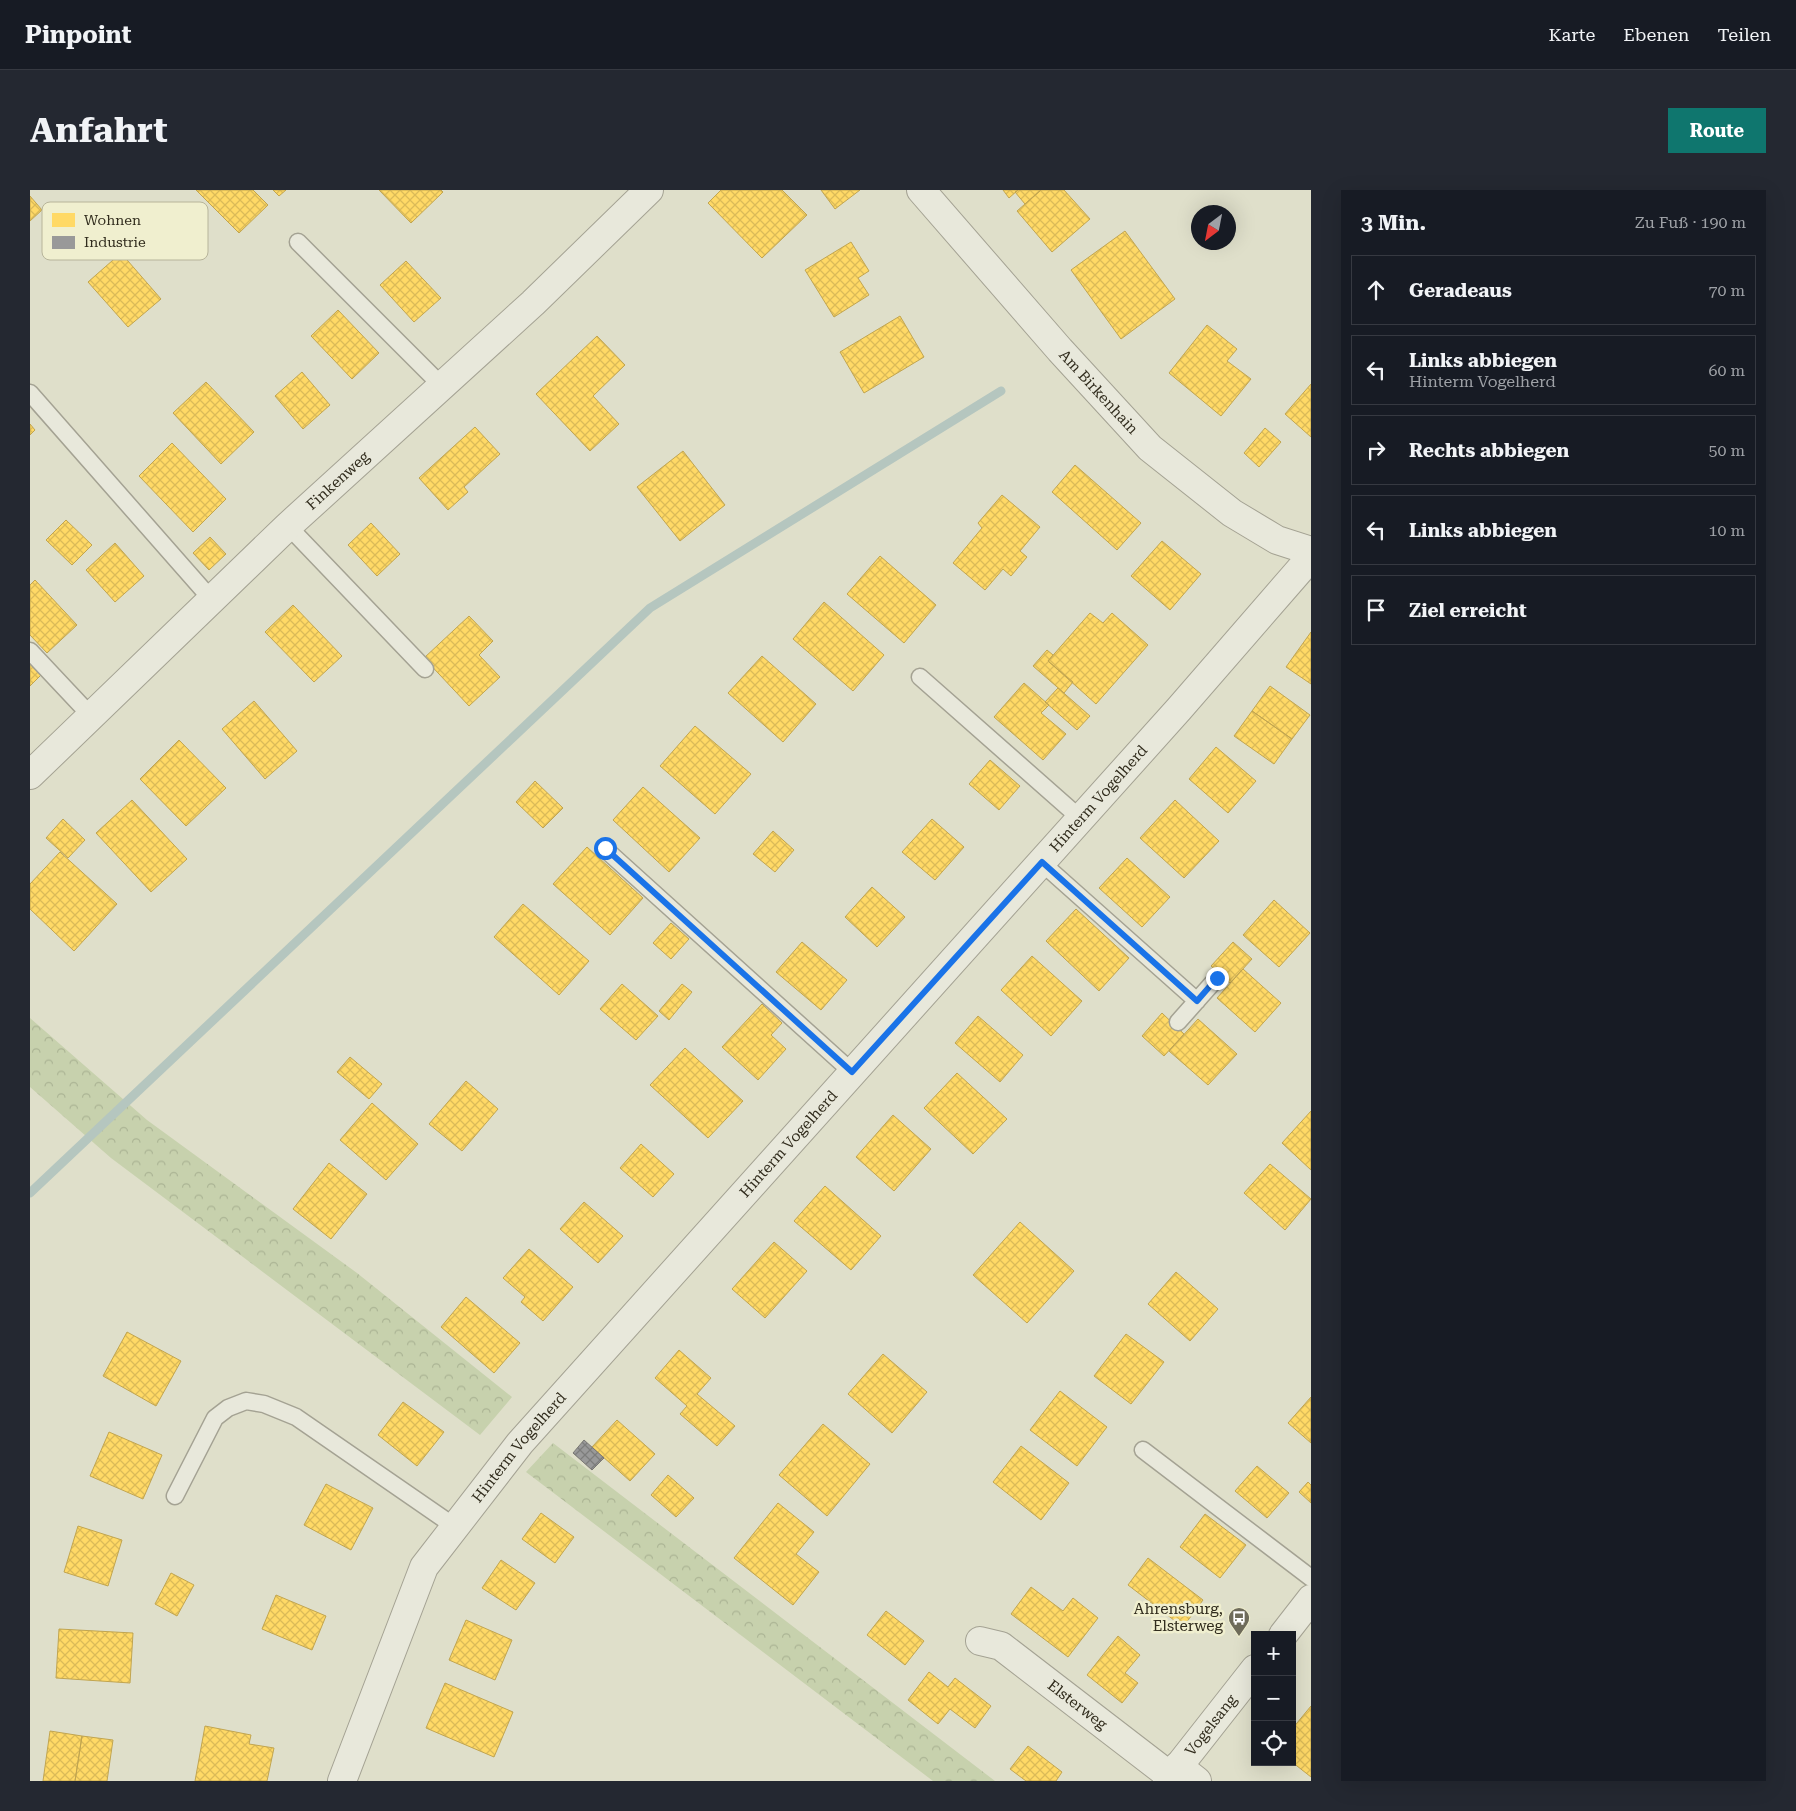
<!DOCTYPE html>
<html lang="de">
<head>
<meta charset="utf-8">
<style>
  :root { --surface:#171b24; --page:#242831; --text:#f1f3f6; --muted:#9ea1a6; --line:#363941; --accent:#0f766e }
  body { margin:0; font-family:"Roboto Serif",serif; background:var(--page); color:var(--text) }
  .controls { position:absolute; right:15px; bottom:15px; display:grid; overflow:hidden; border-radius:0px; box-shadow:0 5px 20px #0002 }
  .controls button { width:45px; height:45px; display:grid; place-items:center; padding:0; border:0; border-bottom:1px solid var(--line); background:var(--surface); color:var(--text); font:25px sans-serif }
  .compass { position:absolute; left:1161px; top:15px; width:45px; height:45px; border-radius:50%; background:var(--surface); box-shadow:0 5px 20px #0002; rotate:212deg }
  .stop { position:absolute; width:15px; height:15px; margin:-11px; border:4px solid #1a73e8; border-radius:50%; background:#fff }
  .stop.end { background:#1a73e8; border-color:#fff; box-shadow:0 1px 5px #0008 }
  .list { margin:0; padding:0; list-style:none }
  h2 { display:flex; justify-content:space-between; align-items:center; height:65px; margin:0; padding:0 20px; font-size:21px }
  h2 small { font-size:16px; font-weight:400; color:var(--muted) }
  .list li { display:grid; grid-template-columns:32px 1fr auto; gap:15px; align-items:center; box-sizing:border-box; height:70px; margin:0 10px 10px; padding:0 10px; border:1px solid var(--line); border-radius:0px }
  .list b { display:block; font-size:19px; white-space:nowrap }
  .list p { margin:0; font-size:16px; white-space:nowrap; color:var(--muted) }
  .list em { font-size:16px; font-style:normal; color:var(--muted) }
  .icon { flex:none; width:28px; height:28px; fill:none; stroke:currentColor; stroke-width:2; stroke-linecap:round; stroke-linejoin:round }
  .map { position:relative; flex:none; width:1281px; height:1591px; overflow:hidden; border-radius:0px }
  header { display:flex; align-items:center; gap:30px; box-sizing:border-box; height:70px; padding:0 25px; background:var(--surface); border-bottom:1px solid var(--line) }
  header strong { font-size:24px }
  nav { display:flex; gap:28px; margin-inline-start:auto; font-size:18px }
  .intro { display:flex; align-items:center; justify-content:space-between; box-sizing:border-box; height:120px; padding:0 30px }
  h1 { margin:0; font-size:35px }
  .button { padding:12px 22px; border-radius:0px; background:var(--accent); color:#fff; font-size:18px; font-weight:700 }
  main { display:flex; gap:30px; padding:0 30px }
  aside { flex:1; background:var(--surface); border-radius:0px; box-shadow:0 5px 20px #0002 }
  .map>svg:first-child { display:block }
  .park { fill:url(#park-crowns) }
  .homes { fill:url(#homes-cross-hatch); stroke:#c1a550 }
  .industry { fill:url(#industry-cross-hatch); stroke:#7a7874 }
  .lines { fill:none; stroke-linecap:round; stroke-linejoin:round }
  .stream { stroke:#b5c6bf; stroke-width:9 }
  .service-casing { stroke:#a4a293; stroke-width:19 }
  .minor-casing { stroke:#a4a293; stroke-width:30 }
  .service { stroke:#e8e8db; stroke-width:16 }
  .minor { stroke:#e8e8db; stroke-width:28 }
  .route { stroke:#1a73e8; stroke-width:6 }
  .labels { text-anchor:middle; stroke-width:5; stroke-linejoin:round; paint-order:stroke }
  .street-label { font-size:15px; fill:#312c1d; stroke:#f0efcf }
  .poi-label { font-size:15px; fill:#312c1d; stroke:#f0efcf; text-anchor:end }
  .key { fill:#f0efcf; stroke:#b7b49a; stroke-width:1 }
  .key-label { font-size:14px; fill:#312c1d }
</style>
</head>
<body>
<header>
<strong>Pinpoint</strong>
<nav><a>Karte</a><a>Ebenen</a><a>Teilen</a></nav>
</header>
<div class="intro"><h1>Anfahrt</h1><a class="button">Route</a></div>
<main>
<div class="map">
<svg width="1281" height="1591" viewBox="0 0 1281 1591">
  <defs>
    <pattern id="park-crowns" width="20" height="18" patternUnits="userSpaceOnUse" patternTransform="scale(1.25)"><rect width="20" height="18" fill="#c7d1ad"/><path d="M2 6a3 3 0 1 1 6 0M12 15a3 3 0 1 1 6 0" fill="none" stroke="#abb494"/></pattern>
    <pattern id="homes-cross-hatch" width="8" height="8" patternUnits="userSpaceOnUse" patternTransform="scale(1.25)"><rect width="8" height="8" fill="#ffd966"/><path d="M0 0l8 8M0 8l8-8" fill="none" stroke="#dbba58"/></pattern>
    <pattern id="industry-cross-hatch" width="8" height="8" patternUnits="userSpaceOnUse" patternTransform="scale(1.25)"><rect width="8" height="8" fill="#999"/><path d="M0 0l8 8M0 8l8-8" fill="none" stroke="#7d7d7c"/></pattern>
  </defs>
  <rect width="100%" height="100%" fill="#dfdfca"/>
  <path class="park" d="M0,828L117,930L327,1083L482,1207L450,1245L81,968L0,897Z
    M523,1253L965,1591H903L496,1282Z"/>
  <path class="homes" d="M166,0H223L238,15L209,43Z
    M243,0H256L249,6Z
    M349,0H411L413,2L381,33Z
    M691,0H752L777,25L732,68L678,13Z
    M791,0H830L805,19Z
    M973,0H988L979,8Z
    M988,0H1011L995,14L985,2Z
    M1011,0H1034L1060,29L1022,62L987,21Z
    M0,6L12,20L0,31Z
    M1095,41L1145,109L1091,149L1041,80Z
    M821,52L839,81L828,88L839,105L804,127L775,80Z
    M91,63L131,109L98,137L58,92Z
    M376,71L411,108L384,132L350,95Z
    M308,120L349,163L322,189L281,146Z
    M870,126L894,167L834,203L810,162Z
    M1177,135L1207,159L1197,171L1221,189L1191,226L1139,183Z
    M567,146L595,175L563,206L589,234L560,261L506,204Z
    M272,182L300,215L273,239L245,206Z
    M176,192L224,242L191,274L143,223Z
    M1281,194V247L1255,224Z
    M0,234L5,240L0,245Z
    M445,237L470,264L434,297L438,302L418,320L389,288Z
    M1235,238L1251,252L1229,277L1214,263Z
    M142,253L196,309L163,342L109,286Z
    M653,261L695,315L650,351L607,297Z
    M1045,275L1111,333L1087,360L1022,302Z
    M972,305L1010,337L990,361L997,367L981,386L973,379L955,400L923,373L952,338L948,333Z
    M36,330L62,355L42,375L16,350Z
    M341,333L370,364L347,386L318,355Z
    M180,347L196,364L179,380L163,363Z
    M1132,351L1171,384L1140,420L1101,386Z
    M85,353L114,386L85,412L56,380Z
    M850,366L906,415L874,453L817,404Z
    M5,390L47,435L17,463L0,445V395Z
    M794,412L854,465L823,501L763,449Z
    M263,415L312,466L284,492L235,442Z
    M1060,423L1073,433L1082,423L1118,455L1066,514L1018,471Z
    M439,426L463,451L449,465L470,487L439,516L394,468Z
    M1281,442V494L1256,477Z
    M1017,460L1023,465L1018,471L1043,492L1034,503L1003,476Z
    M732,466L786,514L753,552L698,503Z
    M0,472L12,484L0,496Z
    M994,493L1019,515L1011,523L1036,544L1013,570L964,527Z
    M1240,496L1280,525L1262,549L1222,521Z
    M1028,498L1060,526L1047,540L1015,512Z
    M224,511L267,561L235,589L192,539Z
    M1222,521L1262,549L1244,574L1204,546Z
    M665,536L721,584L685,624L630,576Z
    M149,550L196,598L156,636L110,589Z
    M1186,557L1226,591L1198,623L1159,589Z
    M960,570L990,596L969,620L939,594Z
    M505,591L533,618L513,638L486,612Z
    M613,597L670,648L639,682L583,630Z
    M102,610L157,669L121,702L66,643Z
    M1145,610L1189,651L1154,688L1110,648Z
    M33,629L55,650L38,668L16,648Z
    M902,629L934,657L905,690L872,662Z
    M743,641L764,660L745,682L723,664Z
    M557,657L613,708L580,745L523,694Z
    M30,662L87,714L44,761L0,719V694Z
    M1097,668L1140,707L1112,737L1069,698Z
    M842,697L875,727L847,757L815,727Z
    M1244,710L1280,743L1249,777L1213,745Z
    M493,714L559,771L529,805L464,747Z
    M1046,719L1099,768L1069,801L1016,751Z
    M641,733L659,749L641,769L623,753Z
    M772,752L817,790L791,820L746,782Z
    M1203,752L1222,769L1200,793L1181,776Z
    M1002,766L1052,811L1021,846L971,800Z
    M1213,779L1251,813L1225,842L1187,808Z
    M592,794L628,826L606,850L570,819Z
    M652,794L662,802L639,830L629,821Z
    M732,814L752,833L741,845L756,859L728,890L692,857Z
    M1132,823L1154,844L1134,866L1112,846Z
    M948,826L993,865L970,892L925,853Z
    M1168,829L1207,864L1178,895L1139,861Z
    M655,858L713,911L678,948L620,895Z
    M320,867L352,894L339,909L307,882Z
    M927,883L977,929L943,964L894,918Z
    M436,891L468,919L432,961L399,934Z
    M342,913L388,954L356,990L310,950Z
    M1281,921V980L1252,953Z
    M863,925L901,959L864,1001L826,967Z
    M611,954L644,984L623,1007L590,978Z
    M299,973L337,1004L301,1049L263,1019Z
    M1240,974L1281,1009L1255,1040L1214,1003Z
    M795,996L851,1046L821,1080L764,1031Z
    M554,1012L593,1046L568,1073L530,1039Z
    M990,1032L1044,1081L997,1133L943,1085Z
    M744,1052L777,1081L735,1128L702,1099Z
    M499,1059L543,1097L513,1131L491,1112L495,1107L473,1088Z
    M1146,1082L1188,1119L1160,1151L1118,1114Z
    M436,1107L490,1153L464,1183L411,1137Z
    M97,1142L151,1171L126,1216L73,1186Z
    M1096,1144L1134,1172L1101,1214L1064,1186Z
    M649,1160L681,1188L667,1204L705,1236L687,1256L650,1224L657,1216L625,1188Z
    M853,1164L897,1202L862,1243L818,1204Z
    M1030,1201L1077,1237L1047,1276L1000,1240Z
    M1281,1207V1253L1258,1233Z
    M373,1212L414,1242L387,1276L348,1245Z
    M587,1230L625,1264L600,1291L562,1257Z
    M793,1234L840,1274L797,1326L749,1285Z
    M79,1242L132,1265L113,1309L60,1286Z
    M991,1256L1039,1293L1011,1330L963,1292Z
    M1227,1276L1259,1303L1237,1328L1205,1301Z
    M638,1285L664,1308L646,1327L621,1305Z
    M1278,1292L1281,1295V1313L1269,1302Z
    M296,1294L343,1318L321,1360L274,1335Z
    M748,1313L784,1342L766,1364L789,1382L763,1415L704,1368Z
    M511,1323L544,1347L525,1373L492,1349Z
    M1175,1324L1216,1355L1190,1388L1150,1357Z
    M48,1336L92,1350L78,1396L34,1382Z
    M1118,1368L1173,1410L1153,1437L1098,1395Z
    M471,1370L505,1393L486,1420L452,1398Z
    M141,1383L164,1395L147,1426L125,1414Z
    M1001,1397L1033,1421L1043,1408L1068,1428L1038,1467L981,1424Z
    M246,1405L296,1426L282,1460L232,1439Z
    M856,1421L894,1451L875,1475L837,1445Z
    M436,1430L482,1450L465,1490L419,1470Z
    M29,1439L103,1443L100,1493L26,1488Z
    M1088,1446L1110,1465L1095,1483L1108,1493L1092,1513L1057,1485Z
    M899,1482L918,1497L925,1488L961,1516L945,1538L920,1519L908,1534L878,1510Z
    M415,1493L483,1522L464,1567L396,1538Z
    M1281,1516V1587L1262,1572V1539Z
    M175,1536L221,1545L219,1554L244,1558L237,1591H165Z
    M20,1541L52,1546L45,1591H13Z
    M52,1546L83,1550L77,1591H45Z
    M998,1556L1032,1582L1026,1591H996L980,1579Z"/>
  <path class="industry" d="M554,1250L574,1268L562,1280L543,1263Z"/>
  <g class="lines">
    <path class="stream" d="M0,1003L620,418L971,201"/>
    <g class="service-casing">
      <path id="service" d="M268,52L412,196
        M0,203L182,410
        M258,336L395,479
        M0,461L62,527
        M890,487L1051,629
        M575,659L822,882
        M1012,673L1167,811
        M1148,832L1187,788
        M1113,1260L1281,1388
        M145,1306L185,1228L198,1218L216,1211L234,1214L266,1227L424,1336"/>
    </g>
    <g class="minor-casing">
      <g id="minor">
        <path id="s1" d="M891,0L1030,160L1120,258L1202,323L1247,350L1281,361"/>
        <path id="s2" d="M0,585L258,336L503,113L619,0"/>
        <path d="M1253,1445L1281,1409"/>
        <path id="s3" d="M950,1451L971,1456L1140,1586"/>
        <path d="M1148,1576L1167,1591"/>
        <path id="s4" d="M312,1591L394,1377L490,1253L1149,519L1281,367"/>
        <path id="s5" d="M1137,1591L1225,1479"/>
      </g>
    </g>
    <use href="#service" class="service"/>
    <use href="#minor" class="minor"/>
  </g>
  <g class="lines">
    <path class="route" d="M575,658L822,882L1012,672L1167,811L1187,788"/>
  </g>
  <defs>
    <g id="bus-pin" transform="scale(1.125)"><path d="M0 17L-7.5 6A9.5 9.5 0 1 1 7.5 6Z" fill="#6e6b5a" stroke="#f0efcf"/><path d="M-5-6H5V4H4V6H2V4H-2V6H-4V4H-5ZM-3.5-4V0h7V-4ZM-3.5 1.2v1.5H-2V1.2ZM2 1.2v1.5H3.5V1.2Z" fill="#fff"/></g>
  </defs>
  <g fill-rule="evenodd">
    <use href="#bus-pin" x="1209" y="1428"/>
  </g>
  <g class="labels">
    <g class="street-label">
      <text dy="5" stroke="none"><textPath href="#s1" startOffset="269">Am Birkenhain</textPath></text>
      <text dy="5" stroke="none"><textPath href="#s2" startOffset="426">Finkenweg</textPath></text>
      <text dy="5" stroke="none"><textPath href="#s4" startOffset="1252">Hinterm Vogelherd</textPath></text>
      <text dy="5" stroke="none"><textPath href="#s4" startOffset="788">Hinterm Vogelherd</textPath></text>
      <text dy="5" stroke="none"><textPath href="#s4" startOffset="382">Hinterm Vogelherd</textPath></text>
      <text dy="5" stroke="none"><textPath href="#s3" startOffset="118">Elsterweg</textPath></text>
      <text dy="5" stroke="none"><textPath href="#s5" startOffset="71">Vogelsang</textPath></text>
    </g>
    <g class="poi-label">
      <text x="1193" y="1424">Ahrensburg,<tspan x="1193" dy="17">Elsterweg</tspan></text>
    </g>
  </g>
  <rect x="12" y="12" width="166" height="58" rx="8" class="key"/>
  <rect x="22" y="23" width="23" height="14" fill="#ffd966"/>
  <rect x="22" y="46" width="23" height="13" fill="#999"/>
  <g class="key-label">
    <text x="54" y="35">Wohnen</text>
    <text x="54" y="57">Industrie</text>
  </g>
</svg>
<div class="controls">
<button>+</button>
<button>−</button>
<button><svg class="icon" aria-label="locate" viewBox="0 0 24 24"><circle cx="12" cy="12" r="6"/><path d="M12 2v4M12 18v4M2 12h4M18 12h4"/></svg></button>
</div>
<svg class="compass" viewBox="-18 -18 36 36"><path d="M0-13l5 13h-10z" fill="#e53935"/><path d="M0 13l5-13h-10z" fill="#9ea1a6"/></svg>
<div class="stop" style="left:575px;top:658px"></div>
<div class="stop end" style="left:1187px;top:788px"></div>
</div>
<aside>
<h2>3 Min.<small>Zu Fuß · 190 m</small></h2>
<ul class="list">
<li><svg class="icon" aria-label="ahead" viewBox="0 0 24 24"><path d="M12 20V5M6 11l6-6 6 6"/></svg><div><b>Geradeaus</b></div><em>70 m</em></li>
<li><svg class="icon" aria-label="left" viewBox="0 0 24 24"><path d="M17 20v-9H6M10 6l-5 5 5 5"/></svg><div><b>Links abbiegen</b><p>Hinterm Vogelherd</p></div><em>60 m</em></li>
<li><svg class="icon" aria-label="right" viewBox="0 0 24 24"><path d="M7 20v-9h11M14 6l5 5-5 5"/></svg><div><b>Rechts abbiegen</b></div><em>50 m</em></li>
<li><svg class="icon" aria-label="left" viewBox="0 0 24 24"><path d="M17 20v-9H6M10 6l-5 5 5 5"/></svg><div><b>Links abbiegen</b></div><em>10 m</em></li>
<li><svg class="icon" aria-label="arrive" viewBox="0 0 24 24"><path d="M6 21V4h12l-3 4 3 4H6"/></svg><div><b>Ziel erreicht</b></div></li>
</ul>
</aside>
</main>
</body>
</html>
